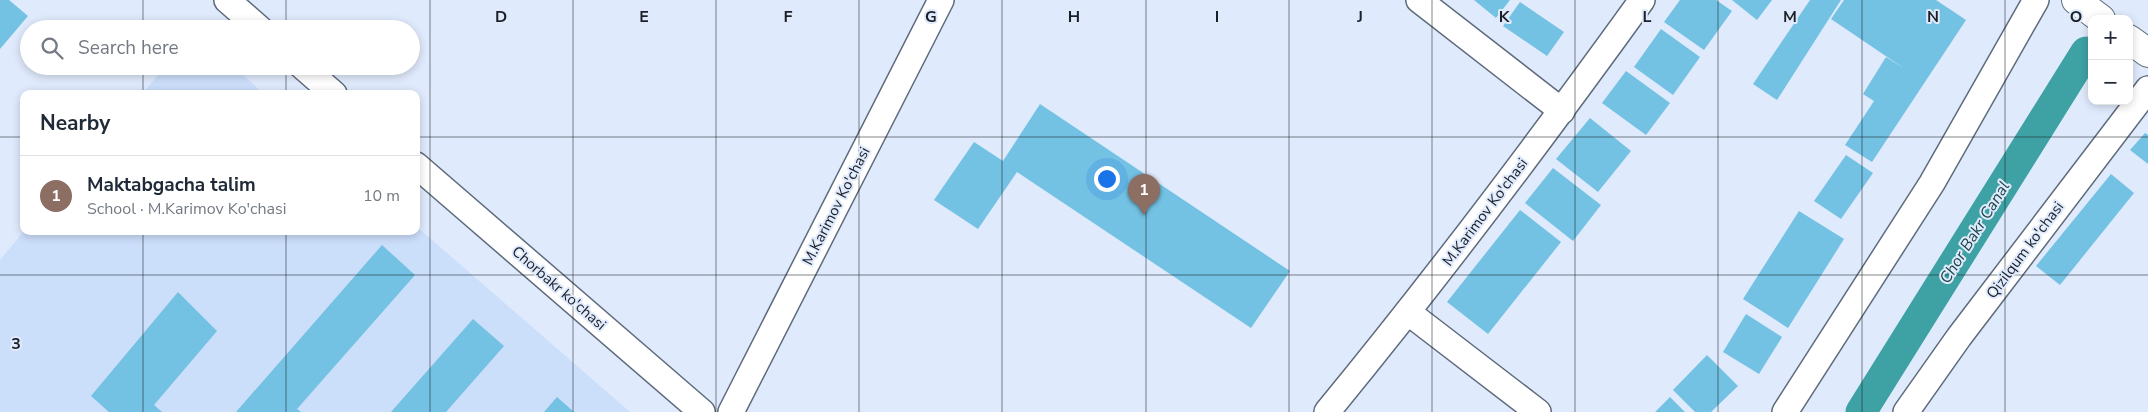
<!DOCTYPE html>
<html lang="en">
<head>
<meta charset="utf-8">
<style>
  :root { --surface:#fff; --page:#f2f2f3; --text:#1f2937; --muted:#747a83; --line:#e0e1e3; --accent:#726b06 }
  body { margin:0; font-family:"Nunito Sans",sans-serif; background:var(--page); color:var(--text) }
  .controls { position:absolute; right:15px; top:15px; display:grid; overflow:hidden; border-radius:10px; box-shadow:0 2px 8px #0003 }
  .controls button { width:45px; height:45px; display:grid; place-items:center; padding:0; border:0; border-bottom:1px solid var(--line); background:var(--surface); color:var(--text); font:25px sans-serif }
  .you { position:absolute; left:1106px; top:178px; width:18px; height:18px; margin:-12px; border:4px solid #fff; border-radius:50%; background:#1a73e8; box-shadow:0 0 0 8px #1a73e833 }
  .badge { display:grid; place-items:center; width:32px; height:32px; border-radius:50%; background:var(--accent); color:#fff; font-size:16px; font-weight:700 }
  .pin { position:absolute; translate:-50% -41px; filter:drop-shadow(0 1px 2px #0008) }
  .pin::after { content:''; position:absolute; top:26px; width:18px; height:15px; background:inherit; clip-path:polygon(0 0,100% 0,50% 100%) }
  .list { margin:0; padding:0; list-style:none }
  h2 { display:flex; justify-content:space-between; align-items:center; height:65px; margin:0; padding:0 20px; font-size:21px }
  h2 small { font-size:16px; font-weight:400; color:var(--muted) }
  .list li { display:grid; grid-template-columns:32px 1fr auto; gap:15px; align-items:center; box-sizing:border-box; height:80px; padding:0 20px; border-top:1px solid var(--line) }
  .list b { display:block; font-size:19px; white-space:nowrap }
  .list p { margin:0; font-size:16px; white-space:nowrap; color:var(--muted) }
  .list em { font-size:16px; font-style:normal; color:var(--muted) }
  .icon { flex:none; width:28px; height:28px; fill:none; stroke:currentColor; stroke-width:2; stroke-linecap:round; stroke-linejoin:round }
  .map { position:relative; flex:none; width:2148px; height:412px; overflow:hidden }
  .search { position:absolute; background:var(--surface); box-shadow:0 2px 8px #0003; left:20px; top:20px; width:400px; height:55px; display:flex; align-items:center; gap:12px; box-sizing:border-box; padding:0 18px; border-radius:28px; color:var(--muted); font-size:19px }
  .panel { position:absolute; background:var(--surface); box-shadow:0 2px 8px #0003; left:20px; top:90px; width:400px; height:145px; border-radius:10px }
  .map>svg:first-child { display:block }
  .built { fill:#cbdefa }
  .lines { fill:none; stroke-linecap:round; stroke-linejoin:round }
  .canal { stroke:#3ea1a3; stroke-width:31 }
  .building { fill:#73c1e3 }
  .minor-casing { stroke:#5e6b7d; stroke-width:28 }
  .primary-casing { stroke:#5e6b7d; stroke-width:30 }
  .minor { stroke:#fff; stroke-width:25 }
  .primary { stroke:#fff; stroke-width:28 }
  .grid { fill:none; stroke:#1b2028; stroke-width:1; stroke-opacity:0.55 }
  .labels { text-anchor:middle; stroke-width:4; stroke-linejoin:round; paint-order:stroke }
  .street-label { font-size:15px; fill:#1b2028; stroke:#dfeafc }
  .water-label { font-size:16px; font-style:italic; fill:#1b4748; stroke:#dfeafc }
  .grid-label { font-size:16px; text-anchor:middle; font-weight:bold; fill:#1b2028; stroke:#dfeafc; stroke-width:4; stroke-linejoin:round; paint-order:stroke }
</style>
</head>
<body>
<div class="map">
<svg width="2148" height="412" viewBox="0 0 2148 412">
  <rect width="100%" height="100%" fill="#dfeafc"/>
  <path class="built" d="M166,66H233L264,94H142Z
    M416,226L630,412H0V260L24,231H416Z"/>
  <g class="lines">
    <path class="canal" d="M1861,412L2086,52"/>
  </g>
  <path class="building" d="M0,0H9L28,16L0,49Z
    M1474,0H1510L1496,18Z
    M1680,0H1716L1732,11L1704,50L1664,22Z
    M1732,0H1772L1757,20Z
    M1810,0H1841L1777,100L1753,84Z
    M1844,0H1936L1966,20L1872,162L1845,145L1874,101L1863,94L1886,57L1905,69L1831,19Z
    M1520,2L1564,32L1547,56L1503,26Z
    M1661,29L1700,57L1673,95L1634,67Z
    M1626,71L1670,103L1646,135L1602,103Z
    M1040,104L1290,271L1251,328L1017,172L978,229L934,200L974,142L1003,161Z
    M1590,118L1631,151L1598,192L1556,159Z
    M2145,133L2148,135V164L2130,150Z
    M1846,155L1873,173L1841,219L1814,201Z
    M1553,168L1601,205L1573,241L1525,203Z
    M2111,174L2134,193L2060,285L2036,266Z
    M1520,210L1561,242L1488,334L1447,302Z
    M1799,211L1844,239L1788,328L1743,299Z
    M382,245L415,275L297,409L301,412H236Z
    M178,292L217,331L154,405L162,412H109L91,396Z
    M1746,314L1782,337L1759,374L1723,352Z
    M473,319L504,346L446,412H391Z
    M1707,355L1738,386L1711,412H1695L1673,390Z
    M557,397L574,412H544Z
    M1670,397L1685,412H1655Z"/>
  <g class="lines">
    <g class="minor-casing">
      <path id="minor" d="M227,0L260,29
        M1419,0L1562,111
        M302,66L334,94
        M416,165L702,412
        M1409,313L1538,412
        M731,412L941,0
        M1327,412C1437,278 1541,140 1642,0
        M1785,412L1932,183L2036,0
        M1906,412L1959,337L2148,89"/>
    </g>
    <g class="primary-casing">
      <path id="primary" d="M2076,0L2101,19
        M2129,39L2148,53"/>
    </g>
    <use href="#minor" class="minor"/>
    <use href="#primary" class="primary"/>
  </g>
  <path class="grid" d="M143,0V29M286,0V29M430,0V412M573,0V412M716,0V412M859,0V412M1002,0V412M1146,0V412M1289,0V412M1432,0V412M1575,0V412M1718,0V412M1862,0V412M2005,0V412M143,66V94M286,66V94M0,137H24M416,137H2148M143,231V412M286,231V412M0,275H2148"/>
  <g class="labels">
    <g class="street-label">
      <text transform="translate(836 206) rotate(-63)" y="5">M.Karimov Ko'chasi</text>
      <text transform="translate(1485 212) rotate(-53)" y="5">M.Karimov Ko'chasi</text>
      <text transform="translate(2025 250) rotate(-53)" y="5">Qizilqum ko'chasi</text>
      <text transform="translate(559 288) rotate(41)" y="5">Chorbakr ko'chasi</text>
    </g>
    <g class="water-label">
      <text transform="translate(1974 232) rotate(-58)" y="6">Chor Bakr Canal</text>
    </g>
  </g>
  <g class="grid-label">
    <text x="501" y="22">D</text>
    <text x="644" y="22">E</text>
    <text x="788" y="22">F</text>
    <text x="931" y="22">G</text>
    <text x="1074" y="22">H</text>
    <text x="1217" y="22">I</text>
    <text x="1360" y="22">J</text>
    <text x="1504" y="22">K</text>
    <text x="1647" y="22">L</text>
    <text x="1790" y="22">M</text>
    <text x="1933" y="22">N</text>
    <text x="2076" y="22">O</text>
    <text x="16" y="349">3</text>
  </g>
</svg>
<div class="controls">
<button>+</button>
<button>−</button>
</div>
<div class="you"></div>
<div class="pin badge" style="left:1144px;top:215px;background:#8d6e63">1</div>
<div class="search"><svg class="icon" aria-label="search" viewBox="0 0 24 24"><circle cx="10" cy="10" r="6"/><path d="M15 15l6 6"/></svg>Search here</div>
<section class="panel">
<h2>Nearby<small></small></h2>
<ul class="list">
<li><span class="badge" style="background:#8d6e63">1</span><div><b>Maktabgacha talim</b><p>School · M.Karimov Ko'chasi</p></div><em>10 m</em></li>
</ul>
</section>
</div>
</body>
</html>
